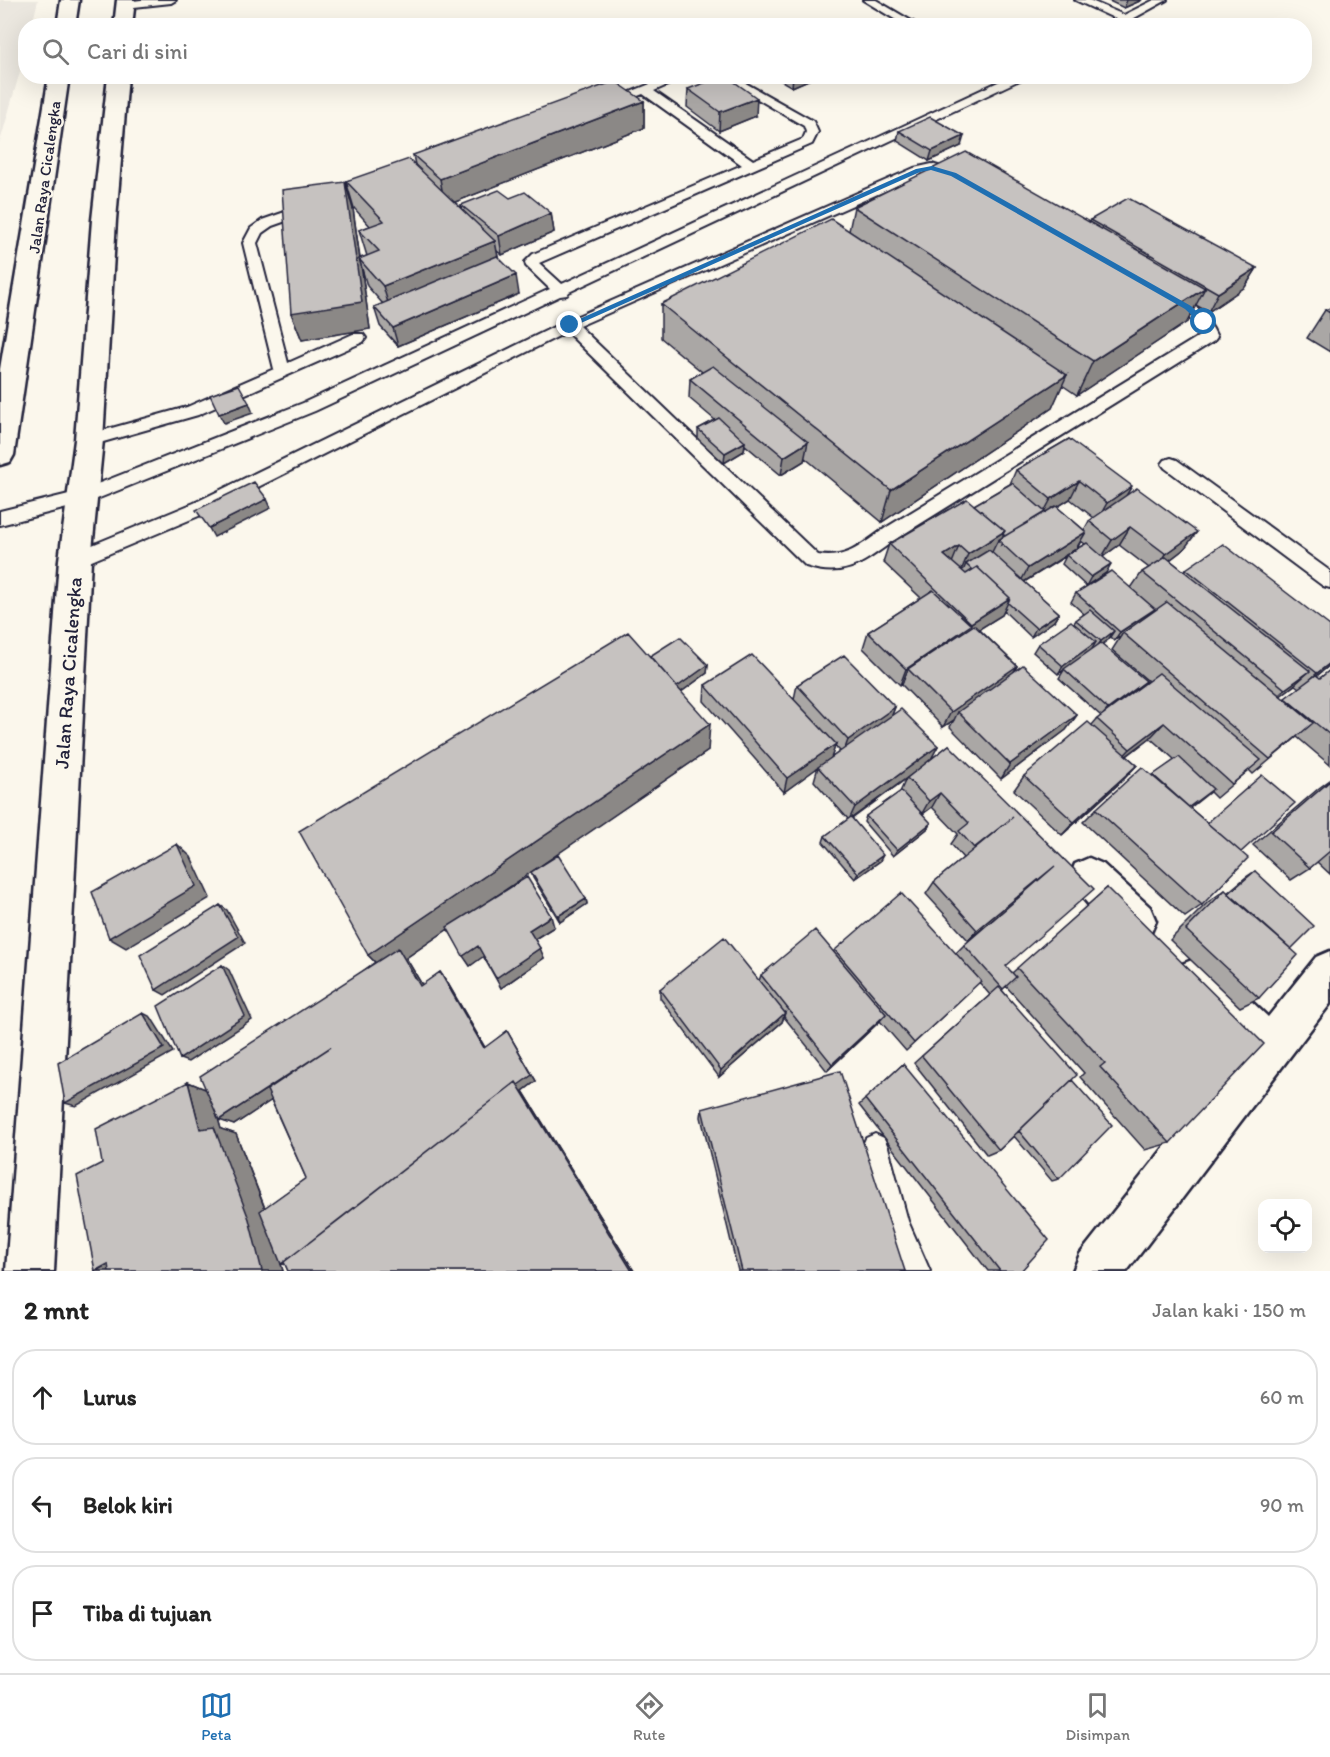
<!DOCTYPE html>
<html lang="id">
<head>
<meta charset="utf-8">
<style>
  :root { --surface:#fff; --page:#f2f2f2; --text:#222; --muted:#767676; --line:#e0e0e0; --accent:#1f6fb2 }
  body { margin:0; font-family:Itim,sans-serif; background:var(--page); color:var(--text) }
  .controls { position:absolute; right:18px; bottom:18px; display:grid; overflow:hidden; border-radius:12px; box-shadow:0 6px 24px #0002 }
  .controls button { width:54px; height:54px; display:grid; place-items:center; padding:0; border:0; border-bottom:2px solid var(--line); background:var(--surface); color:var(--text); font:30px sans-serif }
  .stop { position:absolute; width:18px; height:18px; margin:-14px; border:4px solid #1f6fb2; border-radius:50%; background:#fff }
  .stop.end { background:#1f6fb2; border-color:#fff; box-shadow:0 2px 6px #0008 }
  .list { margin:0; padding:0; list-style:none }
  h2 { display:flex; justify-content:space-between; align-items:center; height:78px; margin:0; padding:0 24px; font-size:26px }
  h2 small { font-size:20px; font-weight:400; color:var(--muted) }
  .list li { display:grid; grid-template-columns:39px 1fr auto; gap:18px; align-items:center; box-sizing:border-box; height:96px; margin:0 12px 12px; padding:0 12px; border:2px solid var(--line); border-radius:24px }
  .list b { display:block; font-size:22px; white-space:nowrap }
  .list em { font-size:20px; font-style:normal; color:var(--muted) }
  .icon { flex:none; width:33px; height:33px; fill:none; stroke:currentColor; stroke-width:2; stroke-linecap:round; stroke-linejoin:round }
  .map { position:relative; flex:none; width:1330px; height:1271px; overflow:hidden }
  .search { position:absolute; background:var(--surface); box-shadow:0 6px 24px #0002; left:18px; right:18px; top:18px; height:66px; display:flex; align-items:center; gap:15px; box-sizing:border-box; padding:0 21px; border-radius:24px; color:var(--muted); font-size:22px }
  .sheet { height:402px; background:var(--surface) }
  nav { display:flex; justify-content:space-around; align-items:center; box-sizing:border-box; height:84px; border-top:2px solid var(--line); background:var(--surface); font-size:16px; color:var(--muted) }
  nav a { display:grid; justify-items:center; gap:3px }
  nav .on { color:var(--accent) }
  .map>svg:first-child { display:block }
  .built { fill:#ebe7df }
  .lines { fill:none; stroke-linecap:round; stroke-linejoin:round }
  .lane-casing { stroke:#22223b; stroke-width:4 }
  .street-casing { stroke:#22223b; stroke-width:5 }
  .highway-casing { stroke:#22223b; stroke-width:5 }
  .lane { fill:#fbf7ec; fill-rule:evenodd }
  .street { fill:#fbf7ec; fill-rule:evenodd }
  .highway { fill:#fbf7ec; fill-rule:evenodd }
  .wall { fill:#aaa7a5; stroke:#22223b; stroke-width:1.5; fill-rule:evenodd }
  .shaded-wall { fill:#8b8886; stroke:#22223b; stroke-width:1.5 }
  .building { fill:#c6c2c0; stroke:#22223b; stroke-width:1.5 }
  .route { fill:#1f6fb2 }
  .labels { text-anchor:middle; stroke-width:5; stroke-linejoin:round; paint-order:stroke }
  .far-street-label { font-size:16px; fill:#22223b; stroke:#fbf7ec }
  .street-label { font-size:20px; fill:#22223b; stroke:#fbf7ec }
</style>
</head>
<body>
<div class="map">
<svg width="1330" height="1271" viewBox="0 0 1330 1271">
  <rect width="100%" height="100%" fill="#fbf7ec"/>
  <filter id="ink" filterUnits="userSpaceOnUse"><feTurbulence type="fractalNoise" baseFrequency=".0167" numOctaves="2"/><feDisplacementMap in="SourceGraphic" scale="12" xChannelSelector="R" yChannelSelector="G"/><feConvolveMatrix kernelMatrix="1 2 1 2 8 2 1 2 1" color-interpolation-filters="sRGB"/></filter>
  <g filter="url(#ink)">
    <path class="built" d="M0,0H38L32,25L26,26L25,54L0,142Z"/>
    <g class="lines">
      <g class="lane-casing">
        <path id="lane" d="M141,0H176L171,3L125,8L120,5L125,2Z
          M863,0H876L920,26H906Z
          M1075,0H1089L1124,15L1154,0H1167L1120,26H1105L1116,19Z
          M670,76H688L654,91L753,160L803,139L806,132L804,126L718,76H733L813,121L818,132L812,144L539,263L562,284L1011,76H1028L569,292L567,295L560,296L315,411L87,503L0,525V511L77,492L303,403L550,289L526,266L525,262L533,254L742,165L643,94L609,107L603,103Z
          M932,164L962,174L964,177L957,181L931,172L923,174L579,326L818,555C848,560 863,543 887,527L1201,335L1189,317L1165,301L1163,298L1165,295C1186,289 1210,320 1217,337L1214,341L899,537C867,559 848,580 806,566L567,332L206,513L82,565L75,567L68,565L66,560L68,555L194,503L564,322L914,168Z
          M374,181L379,182L381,185L379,188L272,226L262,233L257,243L288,363L353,334H363L366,338L363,342L198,415L89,446L83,444L81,440L83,436L187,407L274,369L243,243L251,228L262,220Z
          M1171,458L1177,460L1330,571V588L1323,586L1165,468L1162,464L1165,460Z
          M875,1134L884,1138L888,1147L908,1221L930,1271H902L881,1223L862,1147L866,1138Z"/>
      </g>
      <g class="street-casing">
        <path id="street" d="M1089,858L1103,864L1150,907L1156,921L1150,935L1136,941C1113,931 1079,900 1070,877L1075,864Z
          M1330,951V1004L1127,1271H1073L1080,1254L1241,1050L1182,994L1176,979L1182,964L1197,958L1212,964L1268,1017L1316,957Z"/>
      </g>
      <g class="highway-casing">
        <path id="highway" d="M61,0H79L75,26H57Z
          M117,0H135L132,26H114Z
          M49,76H69L14,455L10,462L0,465V369Z
          M108,76H128L116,220L103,440L91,560L54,1271H6L59,560L75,440L92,220Z"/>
      </g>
      <use href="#lane" class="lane"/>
      <use href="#street" class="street"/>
      <use href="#highway" class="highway"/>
    </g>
    <path class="wall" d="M1107,0H1142L1124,8Z
      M773,76H814L813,78L792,87Z
      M688,89L756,116L719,131L687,107Z
      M644,101V128L455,202L462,209L461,205L510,198L551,213L554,232L502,255L497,251L498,257L519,294L398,346L380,326L374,307L383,304L367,286L361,265L370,329L302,340L291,313L345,182L353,209L360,258L367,256L359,230L370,226L354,208L346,181L415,165L413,155Z
      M899,131L961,146L929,161L897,141Z
      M854,207L1089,222L1090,220L1257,268L1245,287L1208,312L1196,305L1187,322L1077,395L1062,385L1052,408L882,522L805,458L804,461L781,475L745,445L744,451L724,463L698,439V429L715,420L689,398L690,379L702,372L661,338V304L849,231Z
      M1330,308V352L1307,338L1325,310Z
      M1069,439L1126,496L1184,549L1170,560L1184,571L1186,569L1330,626V665L1317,676L1320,678L1330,670V765L1297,737L1253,774L1249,770L1216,798L1210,792L1190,808L1241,852L1202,905L1185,917L1083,822L1096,809L1152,776L1175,760L1150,738L1127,756L1137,765L1124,779L1062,835L1014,790L1024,776L1092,725L1097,719L1101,716L1059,678L1064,670L1058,674L1033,652L1038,644L1074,623L1076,620L1084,614L1071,602L1076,593L1131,588L1142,572L1149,568L1119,545L1103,557L1106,573L1086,586L1062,564L1066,556L1024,582L1059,613L1054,621L1031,637L1004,611L1002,615L979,629L1017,666L1014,672L1077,715L1066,730L1001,779L950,727L954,720L943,727L902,685L903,682L900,685L863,648L868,632L921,598L883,562L889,544L974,505L1010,484L1016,470ZM1070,499L1094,518L1089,521L1084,530L1057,507ZM1081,541L1085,544L1077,549ZM1121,636L1112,650L1148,681L1142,685L1102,644L1110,637L1114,641ZM1295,685L1299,688L1284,699L1280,696Z
      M650,656L708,665L707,673L681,692L708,751L539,866L586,899L587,904L560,922L533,878L531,872L486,903L554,927L535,939L544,958L501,988L483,956L470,966L448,929L406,958L422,985L440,972L447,982L485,1048L507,1031L536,1081L523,1091L634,1271H288L285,1264H281L283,1271H95L102,1163L188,1082L205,1089L375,962L368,955ZM271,1100L306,1178L265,1208L236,1134L221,1129L218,1119L234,1125Z
      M705,685L794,699L797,685L895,707L892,715L938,746L931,759L949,745L1006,966L1012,973L1107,888L1170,1143L1145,1150L1080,1077L1084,1073L1006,986L1002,990L1072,1080L1059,1179L1052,1181L1014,1136L999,1150L987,1155L914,1063L990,995L979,982L906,1051L880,1021L827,1071L784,1017L782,1022L719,1077L660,998V989L759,981L761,975L833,952L835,950L956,953L964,945L990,923L968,940L926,894L934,882L963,858L951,844L958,834L932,807L923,814L927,829L893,856L864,822L866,816L900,792L906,779L852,819L880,861L855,879L823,842L825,836L848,819L814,781L818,767L784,792L704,701ZM835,746L840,751L831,758Z
      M1330,780V874L1317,862L1310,868L1291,880L1253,845L1319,788Z
      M1255,871L1291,949L1259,998L1240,1007L1170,940L1208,902L1225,890L1227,893L1246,877Z
      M903,1064L1021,1271H988L859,1105Z
      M702,1109L905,1271H738L701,1117Z"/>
    <path class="shaded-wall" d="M1127,0H1142L1124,8Z
      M793,76H814L813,78L792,87Z
      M757,98L756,116L719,131L720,112Z
      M644,101V128L445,206L440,179Z
      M964,136L961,146L929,161L932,151Z
      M345,182L353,209L360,260L359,259L361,265L370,329L302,340L291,313Z
      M551,213L554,232L502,255L499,236Z
      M495,241L500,268L391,313L383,286Z
      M1257,268L1245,287L1208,312L1218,293Z
      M516,275L519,294L398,346L393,328Z
      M1205,288L1187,322L1077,395L1093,361Z
      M1067,375L1052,408L882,522L891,490Z
      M249,403L253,413L224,423L219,414Z
      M745,442L744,451L724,463L725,453Z
      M808,442L804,461L781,475L784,457Z
      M1079,481L1070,499L1043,516L1041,521L1001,545L1005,536L1044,512L1051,499Z
      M1132,486L1121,504L1097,521L1107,503Z
      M267,499L271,508L214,537L209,528Z
      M1130,527L1119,545L1102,557L1112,540Z
      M1005,531L1000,542L998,540L992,552L968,566L966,564L964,569L961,571L968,554Z
      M1086,532L1076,549L1019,585L1028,568Z
      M1197,532L1184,549L1154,572L1166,554Z
      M959,546L952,563L944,555Z
      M1111,564L1106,573L1086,586L1091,577Z
      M1010,598L1002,615L965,638L908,669L903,682L900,685L906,669L970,625L971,623Z
      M1155,609L1149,618L1123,633L1121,636L1114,641L1120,632Z
      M1059,613L1054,621L1031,637L1036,628Z
      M1114,631L1108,640L1095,650L1101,641Z
      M1096,642L1091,651L1058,674L1063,666Z
      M1330,663V665L1300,689L1317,673Z
      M708,665L707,673L677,695V687Z
      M1017,666L1008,682L958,712L954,720L943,727L951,712Z
      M1310,671L1293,686L1269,705L1285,689Z
      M1146,681L1139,689L1101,717L1108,709Z
      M895,707L889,723L843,754L848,740Z
      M1077,715L1066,730L1001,779L1010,764Z
      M1164,723L1150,738L1117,763L1130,749Z
      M710,724L708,751L406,958L428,995L420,986L385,972L368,955Z
      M836,744L831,758L784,792L787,778Z
      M938,746L930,761L849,820L855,807Z
      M1137,765L1124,779L1062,835L1074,822Z
      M940,793L932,807L921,815L929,801Z
      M931,823L927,829L893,856L897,850Z
      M177,844L191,857L210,898L126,948L109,938Z
      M883,855L880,861L855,879L858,873Z
      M1055,866L1044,878L968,940L977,930Z
      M586,899L587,904L560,922L558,916Z
      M220,905L227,910L245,943L165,995L156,990Z
      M551,916L554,927L533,940L529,930Z
      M478,946L484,956L470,966L463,956Z
      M540,948L544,958L501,988L496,978Z
      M222,965L229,970L252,1020L188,1062L180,1059Z
      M440,972L447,982L490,1056L484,1048Z
      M143,1013L151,1017L173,1052L76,1106L65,1103Z
      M785,1013L782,1022L719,1077L721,1070Z
      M886,1014L879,1022L827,1071L832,1064Z
      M507,1031L536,1081L523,1091L634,1271L281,1264L283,1271H262L200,1129L188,1082L210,1091L221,1129L236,1134L270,1222Z
      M331,1047L342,1054L234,1125L219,1120Z
      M108,1264L126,1271H96Z"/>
    <path class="building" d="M745,21L753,26H733Z
      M723,76H726L757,98L720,112L688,89Z
      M615,81L644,101L440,179L413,155Z
      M930,117L964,136L932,151L899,131Z
      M966,152L1205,288L1093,361L854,207Z
      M409,159L495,241L383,286L359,259L379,251L359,230L384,221L346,181Z
      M345,182L362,302L291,313L282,190Z
      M499,190L510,198L525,192L551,213L499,236L461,205Z
      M1128,198L1257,268L1218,293L1090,220Z
      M831,219L1067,375L891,490L661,304Z
      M497,256L516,275L393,328L374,307Z
      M1330,308V313L1325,310Z
      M713,366L808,442L784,457L690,379Z
      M239,385L249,403L219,414L210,395Z
      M719,418L745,442L725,453L698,429Z
      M1069,439L1132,486L1107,503L1079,481L1051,499L1016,470Z
      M254,482L267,499L209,528L196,510Z
      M1012,483L1045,512L1005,536L1003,534L1005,531L974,505Z
      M1137,488L1197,532L1166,554L1130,527L1112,540L1089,521Z
      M967,499L1005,531L968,554L959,546L944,555L966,574L977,567L1010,598L971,623L889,544Z
      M1056,506L1086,532L1028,568L998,540Z
      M1087,543L1111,564L1091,577L1066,555Z
      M1223,544L1330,626V663L1317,673L1186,569Z
      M989,550L1059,613L1036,628L1008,603L1010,598L977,567L972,570L966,564Z
      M1166,557L1310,671L1285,689L1142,572Z
      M1111,571L1155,609L1120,632L1076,593Z
      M933,590L971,625L906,669L868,632Z
      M1167,602L1313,723L1270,759L1123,633Z
      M1090,610L1114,631L1101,641L1076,620Z
      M1071,621L1096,642L1063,666L1038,644Z
      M974,625L1017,666L951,712L908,669Z
      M628,632L710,724L368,955L299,831Z
      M680,637L708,665L677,687L650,656Z
      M1101,643L1146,681L1108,709L1064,669Z
      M752,655L836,744L787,778L705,685Z
      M844,655L895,707L848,740L797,685Z
      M1023,665L1077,715L1010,764L958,712Z
      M1330,670V735L1285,698L1316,675L1320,678Z
      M1159,673L1261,760L1232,784L1164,723L1130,749L1097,719Z
      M901,709L938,746L855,807L818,767Z
      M1088,722L1137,765L1074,822L1024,776Z
      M949,745L1094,889L1006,966L1016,977L1003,989L964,945L1055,866L977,930L934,882L1013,817L974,848L959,831L969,823L940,793L929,801L907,778Z
      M1179,757L1213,789L1189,807L1153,775Z
      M1142,767L1248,858L1202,905L1096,809Z
      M1262,775L1295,803L1241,852L1207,823Z
      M1330,781V851L1310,868L1271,832Z
      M901,791L931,823L897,850L866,816Z
      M851,817L883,855L858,873L825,836Z
      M177,844L196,886L109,938L92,892Z
      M558,855L586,899L558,916L531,872Z
      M1255,871L1314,926L1291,949L1228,894Z
      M527,877L551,916L529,930L540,948L496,978L478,946L463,956L447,927Z
      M1107,888L1264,1044L1170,1143L1100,1067L1105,1063L1017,968Z
      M1225,890L1298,955L1259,998L1186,930Z
      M901,893L981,981L914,1043L835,950Z
      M220,905L238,937L156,990L140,955Z
      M815,930L886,1014L832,1064L761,975Z
      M724,937L785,1013L721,1070L660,989Z
      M398,948L420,986L440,972L484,1048L507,1031L532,1075L518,1085L516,1082L340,1219L281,1264L260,1211L306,1178L267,1090L331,1047L219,1120L200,1076Z
      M222,965L245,1016L180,1059L158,1006Z
      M999,987L1077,1075L999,1150L922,1056Z
      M143,1013L164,1048L65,1103L58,1063Z
      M903,1064L1049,1240L1021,1271H1000L865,1099Z
      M840,1071L905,1271H742L702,1109Z
      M1072,1080L1112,1125L1059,1179L1019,1131Z
      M188,1082L200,1129L214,1127L249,1219L262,1271H109L108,1264L95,1271L77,1176L102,1163L96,1129Z
      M516,1082L632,1271H288L284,1262Z"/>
  </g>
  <path class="route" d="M932,166L956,173L1191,306L1208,322L1201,324L1185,309L951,176L931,170L920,172L572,327L566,325L916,169Z"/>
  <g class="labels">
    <g class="far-street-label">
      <text transform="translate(44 177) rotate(-82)" y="6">Jalan Raya Cicalengka</text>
    </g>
    <g class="street-label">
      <text transform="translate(68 673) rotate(-86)" y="7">Jalan Raya Cicalengka</text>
    </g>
  </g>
</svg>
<div class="controls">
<button><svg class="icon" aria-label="locate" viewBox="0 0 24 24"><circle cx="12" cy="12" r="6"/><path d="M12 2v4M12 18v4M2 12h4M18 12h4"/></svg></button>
</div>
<div class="stop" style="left:1204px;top:322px"></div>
<div class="stop end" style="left:570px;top:325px"></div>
<div class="search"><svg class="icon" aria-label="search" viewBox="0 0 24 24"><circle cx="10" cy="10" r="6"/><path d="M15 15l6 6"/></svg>Cari di sini</div>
</div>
<section class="sheet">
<h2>2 mnt<small>Jalan kaki · 150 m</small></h2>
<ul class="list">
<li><svg class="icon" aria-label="ahead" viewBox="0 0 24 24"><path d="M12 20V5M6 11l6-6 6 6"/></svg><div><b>Lurus</b></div><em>60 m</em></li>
<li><svg class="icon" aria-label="left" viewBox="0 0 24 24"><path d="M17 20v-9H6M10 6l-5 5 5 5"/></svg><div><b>Belok kiri</b></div><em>90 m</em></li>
<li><svg class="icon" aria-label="arrive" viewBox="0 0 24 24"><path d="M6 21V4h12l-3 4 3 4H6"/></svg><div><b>Tiba di tujuan</b></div></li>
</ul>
</section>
<nav>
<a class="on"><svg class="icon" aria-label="map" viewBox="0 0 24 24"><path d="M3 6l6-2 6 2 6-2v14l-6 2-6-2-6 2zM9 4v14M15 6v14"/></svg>Peta</a>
<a><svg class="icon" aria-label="directions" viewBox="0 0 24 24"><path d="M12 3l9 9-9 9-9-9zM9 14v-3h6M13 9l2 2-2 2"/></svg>Rute</a>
<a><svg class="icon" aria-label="saved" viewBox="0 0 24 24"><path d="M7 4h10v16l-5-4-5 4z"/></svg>Disimpan</a>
</nav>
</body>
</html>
